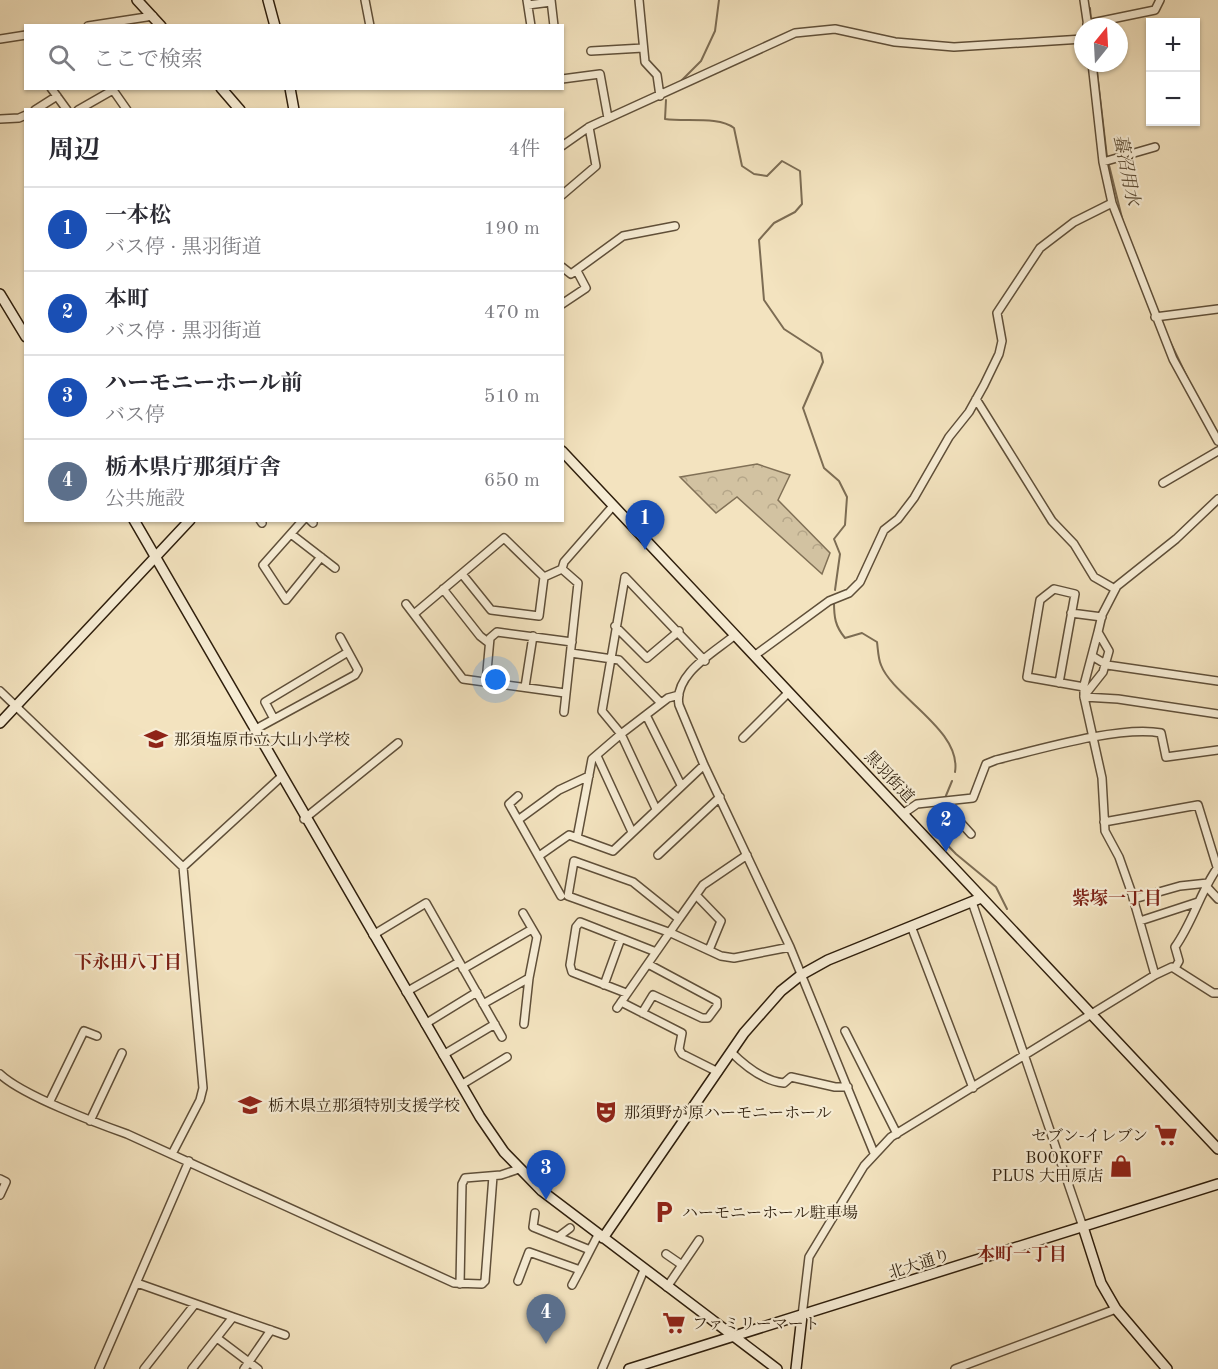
<!DOCTYPE html>
<html lang="ja">
<head>
<meta charset="utf-8">
<style>
  :root { --surface:#fff; --page:#f2f2f3; --text:#2b2b33; --muted:#7c7c81; --line:#e1e1e2; --accent:#db2777 }
  body { margin:0; font-family:"Old Standard TT","Noto Serif JP",serif; background:var(--page); color:var(--text) }
  .controls { position:absolute; right:18px; top:18px; display:grid; overflow:hidden; border-radius:0px; box-shadow:0 2px 4px #0004 }
  .controls button { width:54px; height:54px; display:grid; place-items:center; padding:0; border:0; border-bottom:2px solid var(--line); background:var(--surface); color:var(--text); font:30px sans-serif }
  .compass { position:absolute; left:1074px; top:18px; width:54px; height:54px; border-radius:50%; background:var(--surface); box-shadow:0 2px 4px #0004; rotate:18deg }
  .you { position:absolute; left:496px; top:680px; width:21px; height:21px; margin:-15px; border:4px solid #fff; border-radius:50%; background:#1a73e8; box-shadow:0 0 0 9px #1a73e833 }
  .badge { display:grid; place-items:center; width:39px; height:39px; border-radius:50%; background:var(--accent); color:#fff; font-size:20px; font-weight:700 }
  .pin { position:absolute; translate:-50% -50px; filter:drop-shadow(0 2px 3px #0008) }
  .pin::after { content:''; position:absolute; top:32px; width:21px; height:18px; background:inherit; clip-path:polygon(0 0,100% 0,50% 100%) }
  .list { margin:0; padding:0; list-style:none }
  h2 { display:flex; justify-content:space-between; align-items:center; height:78px; margin:0; padding:0 24px; font-size:26px }
  h2 small { font-size:20px; font-weight:400; color:var(--muted) }
  .list li { display:grid; grid-template-columns:39px 1fr auto; gap:18px; align-items:center; box-sizing:border-box; height:84px; padding:0 24px; border-top:2px solid var(--line) }
  .list b { display:block; font-size:22px; white-space:nowrap }
  .list p { margin:0; font-size:20px; white-space:nowrap; color:var(--muted) }
  .list em { font-size:20px; font-style:normal; color:var(--muted) }
  .icon { flex:none; width:33px; height:33px; fill:none; stroke:currentColor; stroke-width:2; stroke-linecap:round; stroke-linejoin:round }
  .map { position:relative; flex:none; width:1218px; height:1369px; overflow:hidden }
  .search { position:absolute; background:var(--surface); box-shadow:0 2px 4px #0004; left:24px; top:24px; width:540px; height:66px; display:flex; align-items:center; gap:15px; box-sizing:border-box; padding:0 21px; border-radius:0px; color:var(--muted); font-size:22px }
  .panel { position:absolute; background:var(--surface); box-shadow:0 2px 4px #0004; left:24px; top:108px; width:540px; height:414px; border-radius:0px }
  .map>svg:first-child { display:block }
  .forest { fill:url(#forest-crowns); stroke:#807056; stroke-width:1.5 }
  .lines { fill:none; stroke-linecap:round; stroke-linejoin:round }
  .stream { stroke:#7c6c53; stroke-width:2 }
  .street-casing { stroke:#5f4f39; stroke-width:10 }
  .secondary-casing { stroke:#2e1e0c; stroke-width:12 }
  .street { stroke:#f7edd5; stroke-width:7 }
  .secondary { stroke:#f7edd5; stroke-width:9 }
  .labels { text-anchor:middle; stroke-width:4.5; stroke-linejoin:round; paint-order:stroke }
  .poi-label { font-size:16px; fill:#2e1e0c; stroke:#f7edd5; text-anchor:start }
  .street-label { font-size:16px; fill:#2e1e0c; stroke:#f7edd5 }
  .water-label { font-size:18px; font-style:italic; fill:#5c4c35; stroke:#f7edd5 }
  .neighbourhood-label { font-size:18px; font-weight:bold; fill:#7a1f14; stroke:#f7edd5 }
</style>
</head>
<body>
<div class="map">
<svg width="1218" height="1369" viewBox="0 0 1218 1369">
  <defs>
    <pattern id="forest-crowns" width="20" height="18" patternUnits="userSpaceOnUse" patternTransform="scale(1.5)"><rect width="20" height="18" fill="#d2c2a1"/><path d="M2 6a3 3 0 1 1 6 0M12 15a3 3 0 1 1 6 0" fill="none" stroke="#b5a689"/></pattern>
  </defs>
  <rect width="100%" height="100%" fill="#f3e3bf"/>
  <filter id="stains"><feTurbulence type="fractalNoise" baseFrequency=".00333" numOctaves="4"/><feColorMatrix values="0 0 0 0 .2 0 0 0 0 .09 0 0 0 0 .02 0 0 0 .5 -.17"/></filter>
  <radialGradient id="worn" r=".72"><stop offset=".6" stop-color="#630" stop-opacity="0"/><stop offset="1" stop-color="#630" stop-opacity=".3"/></radialGradient>
  <path class="forest" d="M757,464L790,475L778,500L830,553L822,574L737,497L716,513L680,477Z"/>
  <g class="lines">
    <path class="stream" d="M1090,8L1091,20
      M1096,63L1107,157L1123,222
      M679,83L701,61L715,31L719,0
      M666,100L665,119C685,122 719,116 734,128L742,166L754,174L767,176L782,161L800,171L802,204L795,212L774,223L759,240L764,300L784,329L821,353L823,362L803,408L824,468L839,481L847,497L845,525L834,539L840,554L835,590
      M1166,333L1188,379
      M834,602C834,617 835,626 845,638L862,633L877,642C878,649 878,658 881,665C893,697 962,730 955,772
      M945,798L952,781
      M933,830L956,854L996,887L1007,909"/>
    <g class="street-casing">
      <path id="street" d="M365,0L370,26
        M527,0L531,26
        M551,0L554,26
        M639,0L645,62L657,75L660,96
        M1084,0L1088,27
        M528,5L551,2
        M1087,24L1155,10L1160,0
        M88,26L153,16
        M0,39L26,35
        M591,51L643,48
        M1092,63L1103,162L1112,203L1173,359L1218,441
        M562,79L600,74L608,118
        M51,88L67,110
        M35,110L57,96
        M78,110L113,90L127,110
        M0,119L19,118L26,115
        M562,146L589,127L795,33L835,29L895,42L954,47L1083,39
        M1103,162L1155,147
        M562,195L596,166L589,127
        M562,267L571,274L623,236L675,226
        M562,304L586,288L577,271
        M1155,317L1218,309
        M976,399L1052,521L1074,544L1094,577L1115,589
        M1163,483L1218,451
        M260,520L262,523
        M303,520L263,565L286,600L321,557
        M310,520L313,523
        M291,534L335,568
        M462,574L491,610L539,616L544,577L562,569
        M625,577L602,711L621,734L668,698L679,695
        M625,577L705,661
        M443,589L480,636L489,643
        M406,604L463,679L565,693
        M1071,613L1102,617
        M414,614L504,538L544,577
        M615,626L647,658L679,631
        M1098,632L1084,685V697L1102,778L1105,831L1119,857L1131,891L1155,975
        M735,635C715,652 673,674 679,705L704,765L790,947L874,1153
        M571,653L619,660L661,703
        M754,656L829,601L849,593L860,582L884,530L898,519L914,498L949,437L969,412L984,385L999,354L1002,341L997,313L1040,248L1074,222L1112,203
        M1092,656L1107,665L1218,681
        M486,682L490,638L497,632L572,642
        M1059,683L1075,594L1054,589L1040,600L1027,677L1084,687
        M525,687L533,636
        M0,691L183,867L203,1088L200,1100L172,1154
        M1084,696L1103,672L1109,651L1098,632L1102,615L1117,586L1176,539L1218,499
        M1084,697L1118,699L1218,714
        M564,712L578,583L562,569L564,562L613,506
        M646,715L681,785
        M274,719L265,702L348,652
        M254,730L355,675L358,670L340,637
        M743,738L789,692
        M597,756L632,832
        M518,796L509,804L561,896
        M951,801L953,814L971,834
        M904,813L917,804L973,798L986,764L996,760C1037,750 1121,725 1161,733L1166,757L1218,750
        M304,819L398,743
        M518,820L559,790L589,776
        M1104,822L1198,805L1217,867
        M577,838L592,759L621,734L656,809
        M658,855L720,797
        M747,855L703,885L679,919L633,882L574,861L568,896L671,933L721,956L734,958L790,947
        M539,856L569,835L613,851L704,765
        M183,867L281,777
        M1206,886L1218,899
        M696,895L721,921L709,950
        M1134,899L1180,886L1208,883
        M972,902L1083,1227
        M523,913L537,937L529,978L524,1024
        M1140,921L1198,902
        M911,926L973,1088
        M373,935L426,903L502,1037
        M1175,968L1179,961L1175,947C1193,922 1200,892 1218,867
        M463,969L532,929
        M604,985L621,938
        M406,992L459,962
        M626,993L572,972L570,965L576,927L580,922L656,952
        M621,1002L682,1033L679,1049L682,1054L718,1072
        M483,1004L529,978
        M617,1008L679,919
        M642,1013L653,995L702,1018H708L717,1006V1001L648,964
        M425,1024L477,992
        M845,1031L897,1134
        M731,1052C745,1066 763,1081 784,1083L791,1077L835,1087H848
        M443,1055L495,1024
        M0,1074C22,1095 96,1123 127,1134L454,1283L482,1284L485,1281L493,1176
        M461,1085L507,1057
        M50,1101L84,1031L97,1036
        M90,1121L122,1053
        M0,1179L6,1182L0,1195
        M535,1213L533,1227L590,1250
        M558,1237L570,1228
        M666,1254L682,1265
        M518,1281L529,1252L580,1270L598,1235
        M137,1283L233,1317L192,1369
        M460,1284L462,1184L465,1178L501,1175L519,1169
        M572,1285L580,1270
        M667,1287L699,1240
        M802,1316L809,1257L864,1166L891,1137L1155,975L1172,967L1213,993H1218
        M233,1317L285,1335
        M217,1338L258,1369
        M99,1369L189,1161
        M144,1369L195,1304
        M244,1369L271,1330
        M602,1369L644,1270
        M955,1369L1116,1309"/>
    </g>
    <g class="secondary-casing">
      <path id="secondary" d="M137,0L161,26
        M268,0L275,26
        M221,88L240,110
        M290,88L294,110
        M0,294L26,337
        M562,451L1218,1149
        M134,520L480,1117L504,1152L542,1191L777,1369
        M0,723L190,520
        M1083,1227L1101,1283L1116,1309L1167,1369
        M603,1238L744,1033L781,991L801,975L828,960L981,898
        M629,1369L1218,1184
        M796,1369L802,1316"/>
    </g>
    <use href="#street" class="street"/>
    <use href="#secondary" class="secondary"/>
  </g>
  <defs>
    <g id="school-bare" transform="scale(1.8)"><path d="M0-5L7-2L0 1L-7-2ZM-4 1L0 2.5L4 1V4Q0 6-4 4Z" fill="#8f2418" stroke="#f7edd5" stroke-width="2.5" paint-order="stroke"/></g>
    <g id="theatre-bare" transform="scale(1.8)"><path d="M-5-5.5Q0-4 5-5.5V0Q5 5 0 6Q-5 5-5 0ZM-3.3-2.5H-1v1.5H-3.3ZM1-2.5H3.3v1.5H1ZM-2.8 1Q0 5.5 2.8 1Z" fill="#8f2418" stroke="#f7edd5" stroke-width="2.5" paint-order="stroke"/></g>
    <g id="supermarket-bare" transform="scale(1.8)"><path d="M-6-5.5h2.5l.6 2H6L4.5 2H-2.5L-4.4-4H-6ZM-1.5 3.2a1.3 1.3 0 1 0 .1 0ZM3 3.2a1.3 1.3 0 1 0 .1 0Z" fill="#8f2418" stroke="#f7edd5" stroke-width="2.5" paint-order="stroke"/></g>
    <g id="shop-bare" transform="scale(1.8)"><path d="M-5-2.5h2.3a2.7 3.5 0 0 1 5.4 0H5L5.5 6h-11ZM-1.5-2.5h3a1.5 2.3 0 0 0-3 0Z" fill="#8f2418" stroke="#f7edd5" stroke-width="2.5" paint-order="stroke"/></g>
    <g id="parking-bare" transform="scale(1.8)"><path d="M-3.5-5.5H1a3.5 3.5 0 0 1 0 7H-1V5.5H-3.5ZM-1-3.4V-.6H.8a1.4 1.4 0 0 0 0-2.8Z" fill="#8f2418" stroke="#f7edd5" stroke-width="2.5" paint-order="stroke"/></g>
  </defs>
  <g fill-rule="evenodd">
    <use href="#school-bare" x="156" y="739"/>
    <use href="#school-bare" x="250" y="1105"/>
    <use href="#theatre-bare" x="606" y="1112"/>
    <use href="#supermarket-bare" x="1166" y="1135"/>
    <use href="#shop-bare" x="1121" y="1166"/>
    <use href="#parking-bare" x="664" y="1212"/>
    <use href="#supermarket-bare" x="674" y="1323"/>
  </g>
  <g class="labels">
    <g class="poi-label">
      <text x="174" y="745">那須塩原市立大山小学校</text>
      <text x="268" y="1111">栃木県立那須特別支援学校</text>
      <text x="624" y="1118">那須野が原ハーモニーホール</text>
      <text x="1148" y="1141" text-anchor="end">セブン-イレブン</text>
      <text x="1103" y="1163" text-anchor="end">BOOKOFF<tspan x="1103" dy="18">PLUS 大田原店</tspan></text>
      <text x="682" y="1218">ハーモニーホール駐車場</text>
      <text x="692" y="1329">ファミリーマート</text>
    </g>
    <g class="street-label">
      <text transform="translate(890 776) rotate(47)" y="6">黒羽街道</text>
      <text transform="translate(919 1263) rotate(-18)" y="6">北大通り</text>
    </g>
    <g class="water-label">
      <text transform="translate(1127 170) rotate(79)" y="6">蟇沼用水</text>
    </g>
    <g class="neighbourhood-label">
      <text x="1117" y="904">紫塚一丁目</text>
      <text x="128" y="968">下永田八丁目</text>
      <text x="1022" y="1260">本町一丁目</text>
    </g>
  </g>
  <rect width="100%" height="100%" filter="url(#stains)"/>
  <rect width="100%" height="100%" fill="url(#worn)"/>
</svg>
<div class="controls">
<button>+</button>
<button>−</button>
</div>
<svg class="compass" viewBox="-18 -18 36 36"><path d="M0-13l5 13h-10z" fill="#e53935"/><path d="M0 13l5-13h-10z" fill="#7c7c81"/></svg>
<div class="you"></div>
<div class="pin badge" style="left:645px;top:550px;background:#1a4fb4">1</div>
<div class="pin badge" style="left:946px;top:852px;background:#1a4fb4">2</div>
<div class="pin badge" style="left:546px;top:1200px;background:#1a4fb4">3</div>
<div class="pin badge" style="left:546px;top:1344px;background:#5c6f8a">4</div>
<div class="search"><svg class="icon" aria-label="search" viewBox="0 0 24 24"><circle cx="10" cy="10" r="6"/><path d="M15 15l6 6"/></svg>ここで検索</div>
<section class="panel">
<h2>周辺<small>4件</small></h2>
<ul class="list">
<li><span class="badge" style="background:#1a4fb4">1</span><div><b>一本松</b><p>バス停 · 黒羽街道</p></div><em>190 m</em></li>
<li><span class="badge" style="background:#1a4fb4">2</span><div><b>本町</b><p>バス停 · 黒羽街道</p></div><em>470 m</em></li>
<li><span class="badge" style="background:#1a4fb4">3</span><div><b>ハーモニーホール前</b><p>バス停</p></div><em>510 m</em></li>
<li><span class="badge" style="background:#5c6f8a">4</span><div><b>栃木県庁那須庁舎</b><p>公共施設</p></div><em>650 m</em></li>
</ul>
</section>
</div>
</body>
</html>
